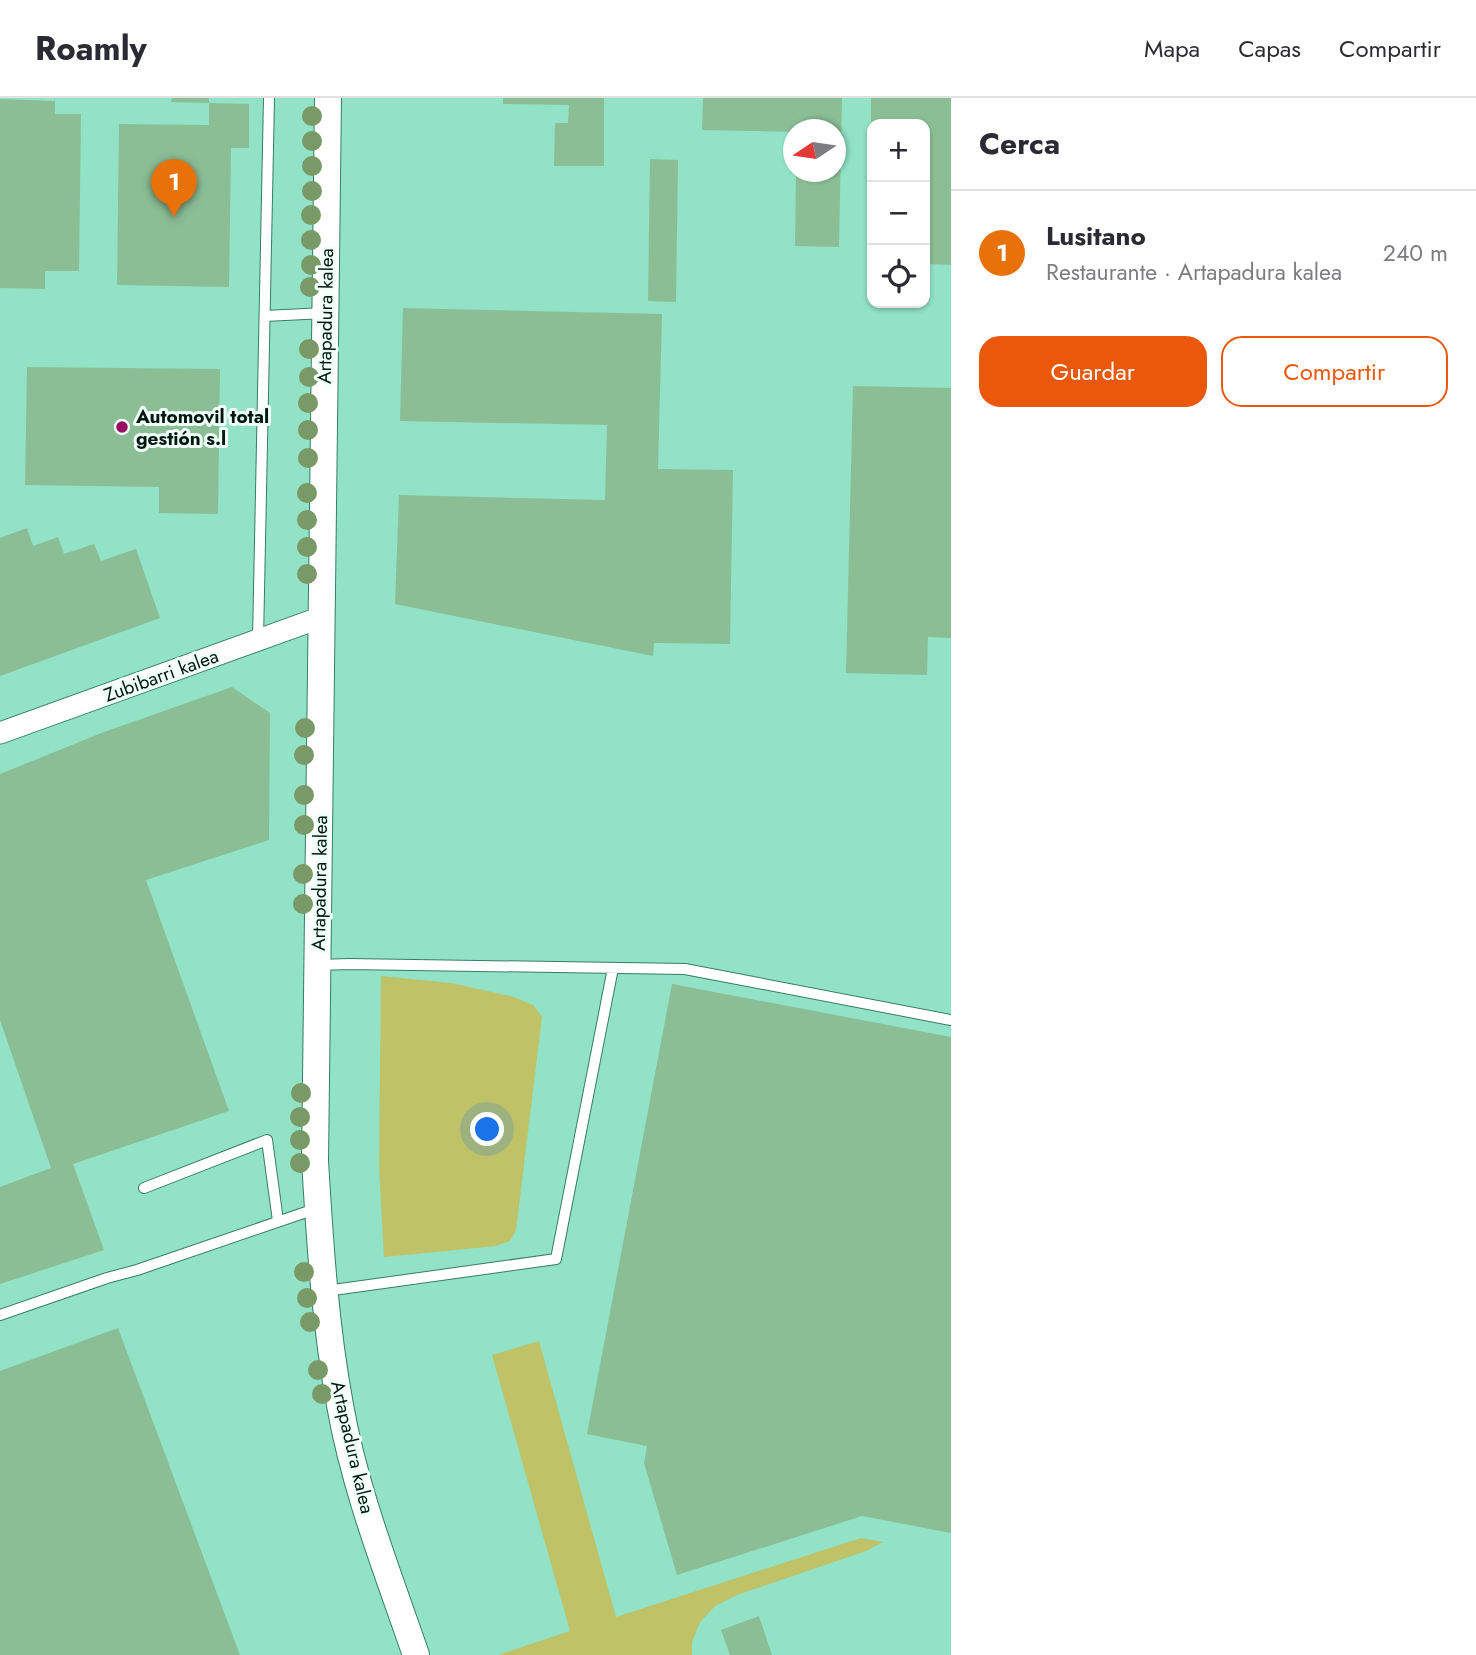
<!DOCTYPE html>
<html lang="es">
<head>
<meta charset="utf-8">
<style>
  :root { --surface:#fff; --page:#f2f2f3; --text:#2b2b33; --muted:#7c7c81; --line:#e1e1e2; --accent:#ea580c }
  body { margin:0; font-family:Jost,sans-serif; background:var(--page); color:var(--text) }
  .controls { position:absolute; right:21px; top:21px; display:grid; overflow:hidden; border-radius:14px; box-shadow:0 2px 5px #0004 }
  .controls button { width:63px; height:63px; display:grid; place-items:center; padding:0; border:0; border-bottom:2px solid var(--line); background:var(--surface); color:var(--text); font:35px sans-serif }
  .compass { position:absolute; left:783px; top:21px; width:63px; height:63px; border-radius:50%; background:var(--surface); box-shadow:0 2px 5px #0004; rotate:257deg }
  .you { position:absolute; left:488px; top:1032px; width:24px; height:24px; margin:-18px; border:5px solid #fff; border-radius:50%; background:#1a73e8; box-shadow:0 0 0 10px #1a73e833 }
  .badge { display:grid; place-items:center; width:46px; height:46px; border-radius:50%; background:var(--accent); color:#fff; font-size:23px; font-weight:700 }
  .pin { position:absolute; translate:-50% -58px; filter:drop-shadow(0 2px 4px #0008) }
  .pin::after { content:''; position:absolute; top:37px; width:24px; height:21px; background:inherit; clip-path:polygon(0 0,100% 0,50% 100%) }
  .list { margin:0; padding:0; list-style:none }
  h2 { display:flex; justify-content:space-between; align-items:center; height:91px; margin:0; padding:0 28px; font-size:30px }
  h2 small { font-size:23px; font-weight:400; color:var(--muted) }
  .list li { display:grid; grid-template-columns:46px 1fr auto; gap:21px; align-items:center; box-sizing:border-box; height:126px; padding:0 28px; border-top:2px solid var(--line) }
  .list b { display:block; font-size:26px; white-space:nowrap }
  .list p { margin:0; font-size:23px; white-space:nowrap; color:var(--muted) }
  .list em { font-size:23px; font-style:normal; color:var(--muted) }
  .actions { display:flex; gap:14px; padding:21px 28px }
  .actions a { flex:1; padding:16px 0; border:2px solid var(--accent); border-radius:21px; text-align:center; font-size:24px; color:var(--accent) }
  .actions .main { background:var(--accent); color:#fff }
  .icon { flex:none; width:38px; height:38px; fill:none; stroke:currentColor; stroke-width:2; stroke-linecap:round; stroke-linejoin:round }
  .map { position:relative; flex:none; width:951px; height:1557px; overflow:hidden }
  header { display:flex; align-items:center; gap:42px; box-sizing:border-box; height:98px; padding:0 35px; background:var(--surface); border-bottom:2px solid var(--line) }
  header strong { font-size:33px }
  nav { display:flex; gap:38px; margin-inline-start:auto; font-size:24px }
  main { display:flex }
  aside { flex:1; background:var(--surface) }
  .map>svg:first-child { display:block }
  .built { fill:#91e2c6; fill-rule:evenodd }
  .green { fill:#bfc266 }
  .building { fill:#8bbe95 }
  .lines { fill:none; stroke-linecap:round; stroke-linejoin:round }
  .service-casing { stroke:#367d67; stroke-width:12 }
  .minor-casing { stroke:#367d67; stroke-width:23 }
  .tertiary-casing { stroke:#367d67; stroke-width:28 }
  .service { stroke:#fff; stroke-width:10 }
  .minor { stroke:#fff; stroke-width:21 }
  .tertiary { stroke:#fff; stroke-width:26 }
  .tree { fill:#799a66 }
  .poi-dot { fill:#981064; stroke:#f1fff9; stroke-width:2.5 }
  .labels { text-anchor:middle; stroke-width:6; stroke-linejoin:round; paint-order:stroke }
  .street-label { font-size:19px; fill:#001810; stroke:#f1fff9 }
  .poi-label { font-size:19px; font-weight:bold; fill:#001810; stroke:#f1fff9; text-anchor:start }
</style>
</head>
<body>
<header>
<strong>Roamly</strong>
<nav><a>Mapa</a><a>Capas</a><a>Compartir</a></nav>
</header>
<main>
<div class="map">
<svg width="951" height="1557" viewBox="0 0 951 1557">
  <rect width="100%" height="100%" fill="#a4ecd2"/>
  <path class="built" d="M0,0H951V1557H0ZM872,26H925V205H872ZM794,32H836V74H794Z"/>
  <path class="green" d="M381,878L451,885L514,899L533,907L542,919L516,1132L510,1143L496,1148L384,1159L379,1068Z
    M539,1243L616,1519L861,1440L883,1444L866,1453L737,1497L715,1508L700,1524L692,1544V1557H498L570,1533L492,1257Z"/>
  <path class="building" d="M172,0H209V5L171,4Z
    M503,0H604V68H554L555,25H568L569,7L503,6Z
    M703,0H842L839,149L795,148L796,74H836V32H794V34L702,32Z
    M871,0H951V167L925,166V26H871Z
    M0,1L55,3V16H81L79,173H45V191L0,190Z
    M209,5L249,6V50H231L229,189L117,187L119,26L209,27Z
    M650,61L678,62L676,204L648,203Z
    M870,83H872V165H868Z
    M403,210L662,216L658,371L733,372L730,546L654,545L653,558L395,506L399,397L605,402L607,327L400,323Z
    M27,269L220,271L218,416L159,415V389L25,387Z
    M853,288L951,290V540L928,539L927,577L846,575Z
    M27,430L33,448L58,439L64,456L94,446L101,463L136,451L160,520L0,578V440Z
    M232,589L270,615L269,742L146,782L229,1013L73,1066L104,1152L0,1186V1089L51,1070L0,922V676L104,634Z
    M672,886L951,939V1435L862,1418L677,1477L644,1365L647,1348L587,1336Z
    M118,1230L240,1557H0V1273Z
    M759,1518L772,1557H730L721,1532Z"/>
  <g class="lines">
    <g class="service-casing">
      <path id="service" d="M265,218L325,215
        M258,542L269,0
        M318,867L349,866L685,871L951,922
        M144,1090L267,1042L278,1123
        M326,1193L556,1161L613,870
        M0,1217L107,1180L137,1172L318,1110"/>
    </g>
    <g class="minor-casing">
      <path id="minor" d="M0,635L322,519"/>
    </g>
    <g class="tertiary-casing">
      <path id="tertiary" d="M328,0L315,1063C320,1145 325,1226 340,1307C355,1393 388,1475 416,1557"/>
    </g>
    <use href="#service" class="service"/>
    <use href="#minor" class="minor"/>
    <use href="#tertiary" class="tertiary"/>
  </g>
  <g class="tree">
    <circle cx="312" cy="18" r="10"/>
    <circle cx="312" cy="43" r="10"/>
    <circle cx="312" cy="68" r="10"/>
    <circle cx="312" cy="93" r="10"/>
    <circle cx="311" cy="117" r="10"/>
    <circle cx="311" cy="142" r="10"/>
    <circle cx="311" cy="167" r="10"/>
    <circle cx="310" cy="189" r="10"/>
    <circle cx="309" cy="251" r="10"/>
    <circle cx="309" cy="279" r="10"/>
    <circle cx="308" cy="305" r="10"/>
    <circle cx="308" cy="332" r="10"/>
    <circle cx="308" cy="360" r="10"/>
    <circle cx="307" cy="395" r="10"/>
    <circle cx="307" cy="422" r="10"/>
    <circle cx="307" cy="449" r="10"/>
    <circle cx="307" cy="476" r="10"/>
    <circle cx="305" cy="630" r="10"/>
    <circle cx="304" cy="657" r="10"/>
    <circle cx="304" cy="697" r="10"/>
    <circle cx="304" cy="727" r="10"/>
    <circle cx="303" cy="776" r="10"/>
    <circle cx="303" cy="806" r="10"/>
    <circle cx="301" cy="995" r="10"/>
    <circle cx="300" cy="1019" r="10"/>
    <circle cx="300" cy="1042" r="10"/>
    <circle cx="300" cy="1065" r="10"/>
    <circle cx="304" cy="1174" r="10"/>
    <circle cx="307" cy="1200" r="10"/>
    <circle cx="310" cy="1224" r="10"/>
    <circle cx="318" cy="1272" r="10"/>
    <circle cx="322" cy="1296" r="10"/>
  </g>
  <circle class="poi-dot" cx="122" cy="329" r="7"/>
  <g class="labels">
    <g class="street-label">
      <text transform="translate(325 218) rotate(-89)" y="7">Artapadura kalea</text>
      <text transform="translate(161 577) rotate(-20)" y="7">Zubibarri kalea</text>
      <text transform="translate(319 785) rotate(-89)" y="7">Artapadura kalea</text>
      <text transform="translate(353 1349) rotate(77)" y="7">Artapadura kalea</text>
    </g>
    <g class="poi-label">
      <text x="136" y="325">Automovil total<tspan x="136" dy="22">gestión s.l</tspan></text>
    </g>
  </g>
</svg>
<div class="controls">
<button>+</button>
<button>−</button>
<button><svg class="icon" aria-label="locate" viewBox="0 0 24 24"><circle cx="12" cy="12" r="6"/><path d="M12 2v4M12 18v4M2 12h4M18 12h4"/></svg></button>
</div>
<svg class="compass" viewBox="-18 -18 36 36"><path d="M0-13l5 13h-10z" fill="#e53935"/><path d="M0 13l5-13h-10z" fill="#7c7c81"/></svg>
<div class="you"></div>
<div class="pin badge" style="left:174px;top:119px;background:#e8710a">1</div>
</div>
<aside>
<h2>Cerca<small></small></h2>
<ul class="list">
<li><span class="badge" style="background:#e8710a">1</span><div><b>Lusitano</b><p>Restaurante · Artapadura kalea</p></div><em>240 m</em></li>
</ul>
<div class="actions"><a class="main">Guardar</a><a>Compartir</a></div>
</aside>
</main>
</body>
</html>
